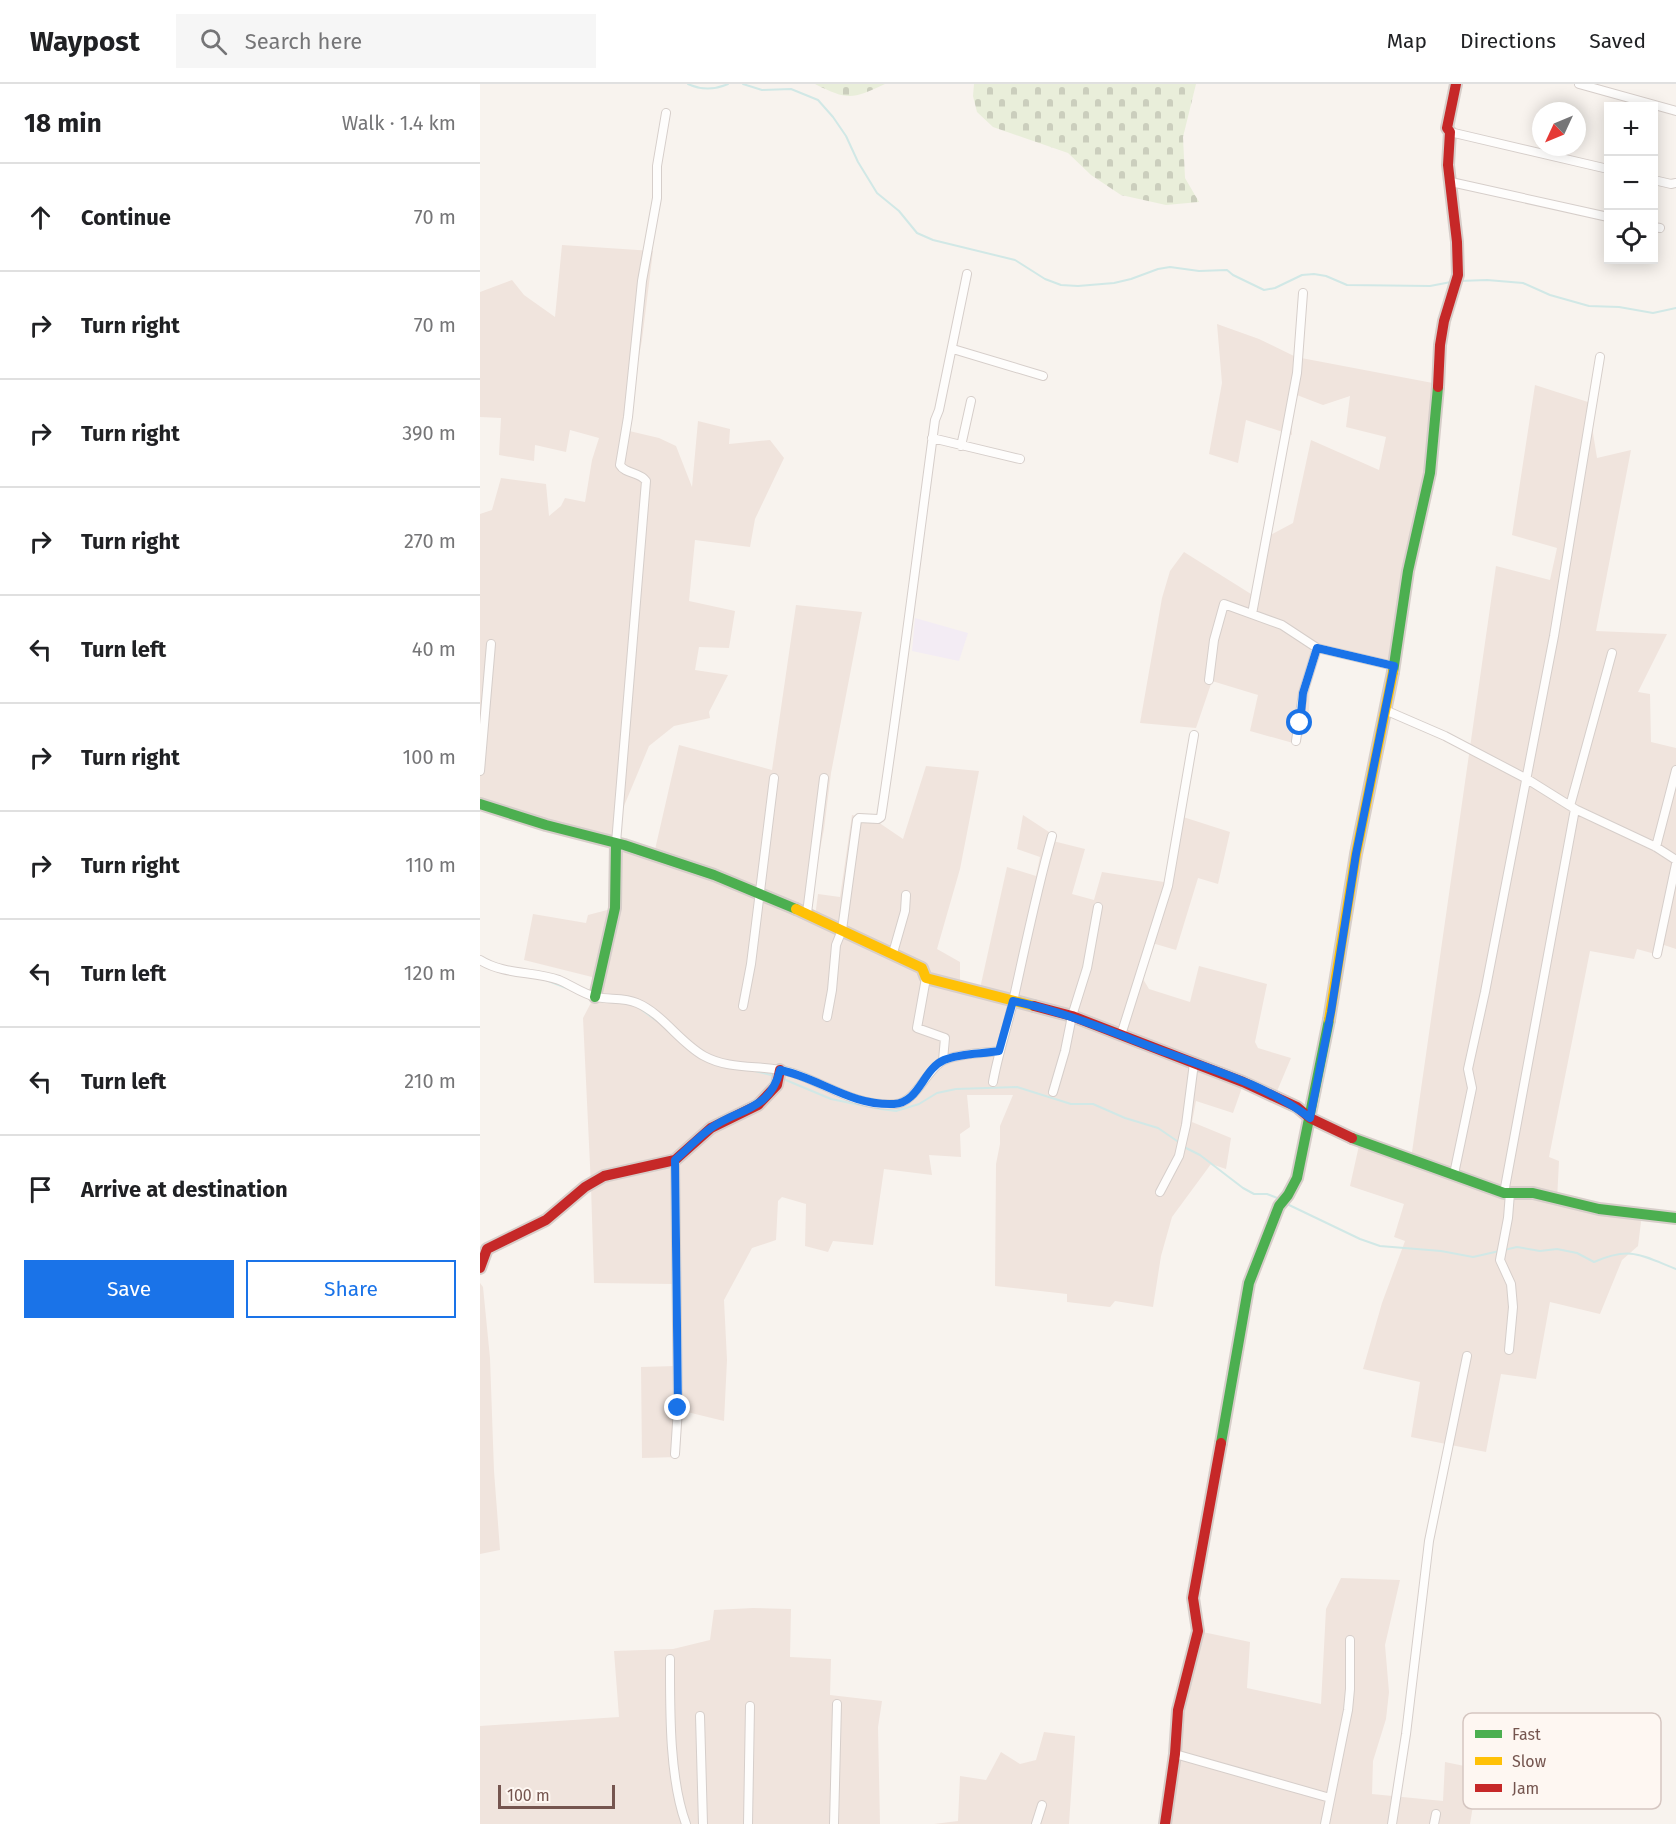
<!DOCTYPE html>
<html lang="en">
<head>
<meta charset="utf-8">
<style>
  :root { --surface:#fff; --page:#f6f6f6; --text:#202124; --muted:#757577; --line:#e0e0e0; --accent:#1a73e8 }
  body { margin:0; font-family:"Fira Sans",sans-serif; background:var(--page); color:var(--text) }
  .controls { position:absolute; right:18px; top:18px; display:grid; overflow:hidden; border-radius:0px; box-shadow:0 3px 15px #0003 }
  .controls button { width:54px; height:54px; display:grid; place-items:center; padding:0; border:0; border-bottom:2px solid var(--line); background:var(--surface); color:var(--text); font:30px sans-serif }
  .compass { position:absolute; left:1052px; top:18px; width:54px; height:54px; border-radius:50%; background:var(--surface); box-shadow:0 3px 15px #0003; rotate:226deg }
  .scale { position:absolute; left:18px; bottom:15px; width:117px; box-sizing:border-box; padding-left:6px; border:3px solid #75554f; border-top:0; font-size:16px; line-height:21px; white-space:nowrap; color:#75554f; -webkit-text-stroke:4px #fef7f2; paint-order:stroke }
  .stop { position:absolute; width:18px; height:18px; margin:-14px; border:4px solid #1a73e8; border-radius:50%; background:#fff }
  .stop.end { background:#1a73e8; border-color:#fff; box-shadow:0 2px 6px #0008 }
  .list { margin:0; padding:0; list-style:none }
  h2 { display:flex; justify-content:space-between; align-items:center; height:78px; margin:0; padding:0 24px; font-size:26px }
  h2 small { font-size:20px; font-weight:400; color:var(--muted) }
  .list li { display:grid; grid-template-columns:39px 1fr auto; gap:18px; align-items:center; box-sizing:border-box; height:108px; padding:0 24px; border-top:2px solid var(--line) }
  .list b { display:block; font-size:22px; white-space:nowrap }
  .list em { font-size:20px; font-style:normal; color:var(--muted) }
  .actions { display:flex; gap:12px; padding:18px 24px }
  .actions a { flex:1; padding:14px 0; border:2px solid var(--accent); border-radius:0px; text-align:center; font-size:21px; color:var(--accent) }
  .actions .main { background:var(--accent); color:#fff }
  .icon { flex:none; width:33px; height:33px; fill:none; stroke:currentColor; stroke-width:2; stroke-linecap:round; stroke-linejoin:round }
  .map { position:relative; flex:none; width:1196px; height:1740px; overflow:hidden }
  header { display:flex; align-items:center; gap:36px; box-sizing:border-box; height:84px; padding:0 30px; background:var(--surface); border-bottom:2px solid var(--line) }
  header strong { font-size:28px }
  nav { display:flex; gap:33px; margin-inline-start:auto; font-size:21px }
  .search { width:420px; height:54px; background:var(--page); display:flex; align-items:center; gap:15px; box-sizing:border-box; padding:0 21px; border-radius:0px; color:var(--muted); font-size:22px }
  main { display:flex }
  aside { flex:1; background:var(--surface) }
  .map>svg:first-child { display:block }
  .residential { fill:#f0e4dd }
  .education { fill:#f3ecf4 }
  .cemetery { fill:url(#cemetery-stones) }
  .lines { fill:none; stroke-linecap:round; stroke-linejoin:round }
  .stream { stroke:#d1e8e6; stroke-width:2 }
  .street-casing { stroke:#d6ceca; stroke-width:10 }
  .fast-casing { stroke:#d7ceca; stroke-width:14 }
  .slow-casing { stroke:#d7ceca; stroke-width:14 }
  .jam-casing { stroke:#d7ceca; stroke-width:14 }
  .street { stroke:#fefdfc; stroke-width:8 }
  .fast { stroke:#4caf50; stroke-width:10 }
  .slow { stroke:#ffc107; stroke-width:10 }
  .jam { stroke:#c62828; stroke-width:10 }
  .route { stroke:#1a73e8; stroke-width:8 }
  .key { fill:#fef7f2; stroke:#d5c6c1; stroke-width:1.5 }
  .key-label { font-size:16px; fill:#75554f }
</style>
</head>
<body>
<header>
<strong>Waypost</strong>
<div class="search"><svg class="icon" aria-label="search" viewBox="0 0 24 24"><circle cx="10" cy="10" r="6"/><path d="M15 15l6 6"/></svg>Search here</div>
<nav><a>Map</a><a>Directions</a><a>Saved</a></nav>
</header>
<main>
<aside>
<h2>18 min<small>Walk · 1.4 km</small></h2>
<ul class="list">
<li><svg class="icon" aria-label="ahead" viewBox="0 0 24 24"><path d="M12 20V5M6 11l6-6 6 6"/></svg><div><b>Continue</b></div><em>70 m</em></li>
<li><svg class="icon" aria-label="right" viewBox="0 0 24 24"><path d="M7 20v-9h11M14 6l5 5-5 5"/></svg><div><b>Turn right</b></div><em>70 m</em></li>
<li><svg class="icon" aria-label="right" viewBox="0 0 24 24"><path d="M7 20v-9h11M14 6l5 5-5 5"/></svg><div><b>Turn right</b></div><em>390 m</em></li>
<li><svg class="icon" aria-label="right" viewBox="0 0 24 24"><path d="M7 20v-9h11M14 6l5 5-5 5"/></svg><div><b>Turn right</b></div><em>270 m</em></li>
<li><svg class="icon" aria-label="left" viewBox="0 0 24 24"><path d="M17 20v-9H6M10 6l-5 5 5 5"/></svg><div><b>Turn left</b></div><em>40 m</em></li>
<li><svg class="icon" aria-label="right" viewBox="0 0 24 24"><path d="M7 20v-9h11M14 6l5 5-5 5"/></svg><div><b>Turn right</b></div><em>100 m</em></li>
<li><svg class="icon" aria-label="right" viewBox="0 0 24 24"><path d="M7 20v-9h11M14 6l5 5-5 5"/></svg><div><b>Turn right</b></div><em>110 m</em></li>
<li><svg class="icon" aria-label="left" viewBox="0 0 24 24"><path d="M17 20v-9H6M10 6l-5 5 5 5"/></svg><div><b>Turn left</b></div><em>120 m</em></li>
<li><svg class="icon" aria-label="left" viewBox="0 0 24 24"><path d="M17 20v-9H6M10 6l-5 5 5 5"/></svg><div><b>Turn left</b></div><em>210 m</em></li>
<li><svg class="icon" aria-label="arrive" viewBox="0 0 24 24"><path d="M6 21V4h12l-3 4 3 4H6"/></svg><div><b>Arrive at destination</b></div></li>
</ul>
<div class="actions"><a class="main">Save</a><a>Share</a></div>
</aside>
<div class="map">
<svg width="1196" height="1740" viewBox="0 0 1196 1740">
  <defs>
    <pattern id="cemetery-stones" width="16" height="16" patternUnits="userSpaceOnUse" patternTransform="scale(1.5)"><rect width="16" height="16" fill="#e9eeda"/><path d="M2 7V4a2 2 0 0 1 4 0v3zM10 15v-3a2 2 0 0 1 4 0v3z" fill="#cbcebd"/></pattern>
  </defs>
  <rect width="100%" height="100%" fill="#f8f3ee"/>
  <path class="residential" d="M82,161L173,167L162,256L145,346L179,354L196,362L212,403L218,337L250,345L249,360L290,356L304,374L275,435L270,463L215,456L209,517L255,527L249,564L219,563L215,586L248,591L229,628L230,634L194,642L169,662L129,758L0,720V430L12,426L21,394L66,400L69,432L81,422L85,414L105,418L112,376L119,354L90,346L86,368L55,361L54,377L19,371L21,334L0,333V208L32,196L44,211L75,233Z
    M737,240L779,255L816,273L958,300L957,327L914,582L831,565L829,626L823,651L813,659L770,647L778,611L732,597L716,644L660,639L682,514L690,487L704,468L771,510L785,454L813,439L831,356L899,386L906,353L866,343L870,312L843,321L809,308L812,351L766,336L758,379L729,370L742,299Z
    M1055,301L1108,318L1117,374L1151,366L1116,547L1187,550L1158,608L1170,610L1171,658L1196,664V865L1178,859L1175,870L1157,865L1154,875L1110,867L1069,1073L1079,1077L1077,1116L1162,1130L1158,1162L1142,1176L1120,1230L1070,1218L1056,1295L1021,1290L1006,1368L931,1353L940,1298L883,1285L902,1219L925,1157L914,1153L924,1120L870,1102L880,1057L931,1075L1016,482L1070,496L1077,464L1032,451Z
    M316,521L382,528L351,689L344,745L332,807L334,810L327,829L335,833L338,810L360,813L372,731L395,736L423,755L446,682L499,687L480,785L457,865L480,878V904L499,909L527,783L556,792L560,773L537,765L543,731L569,748V756L605,765L592,810L614,816L622,788L684,798L700,732L750,748L738,800L718,794L696,866L672,859L663,895L669,905L710,918L719,882L787,900L775,958L778,964L811,974L795,1012L764,998L753,1029L716,1017L712,1038L751,1054L746,1085L731,1080L692,1133L681,1172L673,1223L635,1217L630,1223L587,1218V1210L515,1202L516,1080L520,1060V1042L533,1011H487L490,1043L480,1050L481,1073L449,1071L452,1091L404,1085L393,1161L353,1157L348,1168L325,1162L326,1120L302,1113L298,1117L296,1156L272,1164L244,1216L247,1276L244,1337L203,1327L199,1373L162,1374L161,1283L196,1282L193,1200L114,1199L111,1102L103,934L114,913L112,893L44,876L53,830L106,839L108,831L135,824L136,759L174,770L199,661L292,686Z
    M0,1199L3,1203L10,1274L14,1387L20,1466L0,1470Z
    M861,1494L920,1496L905,1561L909,1608L906,1635L893,1677L892,1710L963,1717L965,1678L999,1685L990,1740H685L695,1670L718,1547L770,1558L767,1604L841,1620L846,1525Z
    M273,1524L311,1525L310,1573L351,1575L350,1611L402,1617L398,1643L400,1740H0V1642L139,1633L134,1567L193,1565L230,1556L234,1526Z
    M564,1648L595,1652L589,1740H454L478,1737L480,1692L506,1696L521,1668L540,1680L556,1676Z"/>
  <path class="education" d="M435,534L488,549L479,577L432,567Z"/>
  <path class="cemetery" d="M335,0H405C372,15 369,17 335,0Z
    M494,0H716L703,53L705,94L719,118L686,121L641,111L611,91L588,69L513,43L497,28L493,12Z"/>
  <g class="lines">
    <path class="stream" d="M208,0C221,6 234,6 248,0
      M263,0L282,6L311,5L338,16L353,33L366,52L378,78L397,109L419,127L437,149L453,156L535,176L565,195L581,201L598,202L634,199L651,195L678,185L690,183L719,187L747,186L753,191L784,206L795,204L822,191L834,190L846,192L867,201L950,202L971,198
      M979,197L1007,196L1043,199L1070,211L1109,222L1139,223L1173,229L1196,224
      M66,896L89,905
      M119,917L143,919
      M162,926L177,937
      M275,987L295,992
      M301,994L351,1015L400,1025L416,1027L439,1020L457,1009L476,1005L537,1003L591,1020H613L645,1034L678,1044L700,1059
      M704,1063L720,1071L763,1104L774,1110H787L800,1115
      M807,1120L880,1155L900,1162L961,1167L993,1173L1037,1163L1060,1167L1077,1165L1097,1169L1114,1178C1150,1162 1161,1171 1196,1185"/>
    <g class="street-casing">
      <path id="street" d="M1099,0L1196,27
        M970,48L1128,85
        M1174,96L1191,100L1196,99
        M971,98L1128,133
        M1174,143L1180,144
        M473,265L563,292
        M452,354L540,375
        M481,362L491,317
        M772,530L817,289L823,209
        M729,596L734,556L744,520L802,541L837,564L914,582
        M905,626L965,652L1047,695L1095,725L1176,763L1196,776
        M816,657L823,609L837,564
        M0,687L11,560
        M1090,722L1132,569
        M136,759L166,397C160,388 145,390 140,381L148,333L162,197L177,114V82L186,29
        M1176,763L1196,686
        M327,829L344,694
        M413,869L425,827L426,811
        M1177,870L1196,780
        M0,876C24,891 53,887 79,896C91,901 103,910 116,913C129,916 144,913 157,919C183,930 199,958 224,972C251,987 285,980 313,989C347,1000 378,1024 416,1020C435,1018 445,989 461,978C472,970 504,969 519,967
        M446,894L437,944L465,954L463,976
        M263,922L271,880L294,694
        M347,933L352,906L356,861L362,846L377,736L379,734L398,735L401,733C421,601 437,469 455,336L459,326L487,190
        M641,951L688,802L714,651
        M513,998C518,969 528,942 534,913C546,859 557,805 572,752
        M573,1008L585,967L592,932L607,884L618,823
        M974,1090L992,1004L988,985L1005,908L1074,552L1120,273
        M680,1108L699,1072L706,1041L714,979
        M1024,1109L1095,725
        M1029,1266L1033,1223L1031,1200L1020,1176L1028,1134L1030,1109
        M195,1370L198,1324L195,1076
        M190,1575C190,1624 189,1694 206,1740
        M220,1632L223,1740
        M695,1670L850,1714
        M268,1740L270,1622
        M354,1740L357,1620
        M556,1740L562,1721
        M845,1740L868,1626L870,1605V1556
        M912,1740L926,1650L949,1457L987,1272
        M954,1740L956,1730"/>
    </g>
    <g class="fast-casing">
      <path id="fast" d="M913,588L928,487L950,389L958,303
        M0,720L66,741L144,761L234,791L316,825
        M115,913L135,824L136,759
        M872,1054L1024,1109H1053L1119,1125L1196,1134
        M741,1359L769,1199L799,1122L808,1111L817,1094L849,936"/>
    </g>
    <g class="slow-casing">
      <path id="slow" d="M316,825L442,884L446,894L554,922
        M849,936L876,770L913,588"/>
    </g>
    <g class="jam-casing">
      <path id="jam" d="M958,303L960,261L964,237L978,191L977,158L968,81L970,48L967,44L976,0
        M554,922L592,932L763,998L817,1023L830,1034L872,1054
        M0,1184L7,1165L66,1136L105,1103L124,1092L195,1076L231,1044L278,1021L297,1001L300,986
        M685,1740L695,1670L698,1626L718,1547L713,1514L741,1359"/>
    </g>
    <use href="#street" class="street"/>
    <use href="#fast" class="fast"/>
    <use href="#slow" class="slow"/>
    <use href="#jam" class="jam"/>
  </g>
  <g class="lines">
    <path class="route" d="M198,1324L195,1076C207,1066 218,1053 231,1044C259,1024 290,1027 300,986C340,994 370,1022 414,1020C439,1019 443,985 464,976C480,969 502,970 519,967L533,917C586,928 634,949 685,968C734,986 788,1002 830,1034L851,928L876,770L914,582L837,564L823,609L820,639"/>
  </g>
  <rect x="983" y="1629" width="198" height="96" rx="9" class="key"/>
  <rect x="995" y="1646" width="27" height="8" fill="#4caf50"/>
  <rect x="995" y="1673" width="27" height="8" fill="#ffc107"/>
  <rect x="995" y="1700" width="27" height="8" fill="#c62828"/>
  <g class="key-label">
    <text x="1032" y="1656">Fast</text>
    <text x="1032" y="1683">Slow</text>
    <text x="1032" y="1710">Jam</text>
  </g>
</svg>
<div class="controls">
<button>+</button>
<button>−</button>
<button><svg class="icon" aria-label="locate" viewBox="0 0 24 24"><circle cx="12" cy="12" r="6"/><path d="M12 2v4M12 18v4M2 12h4M18 12h4"/></svg></button>
</div>
<svg class="compass" viewBox="-18 -18 36 36"><path d="M0-13l5 13h-10z" fill="#e53935"/><path d="M0 13l5-13h-10z" fill="#757577"/></svg>
<div class="scale">100 m</div>
<div class="stop" style="left:820px;top:639px"></div>
<div class="stop end" style="left:198px;top:1324px"></div>
</div>
</main>
</body>
</html>
